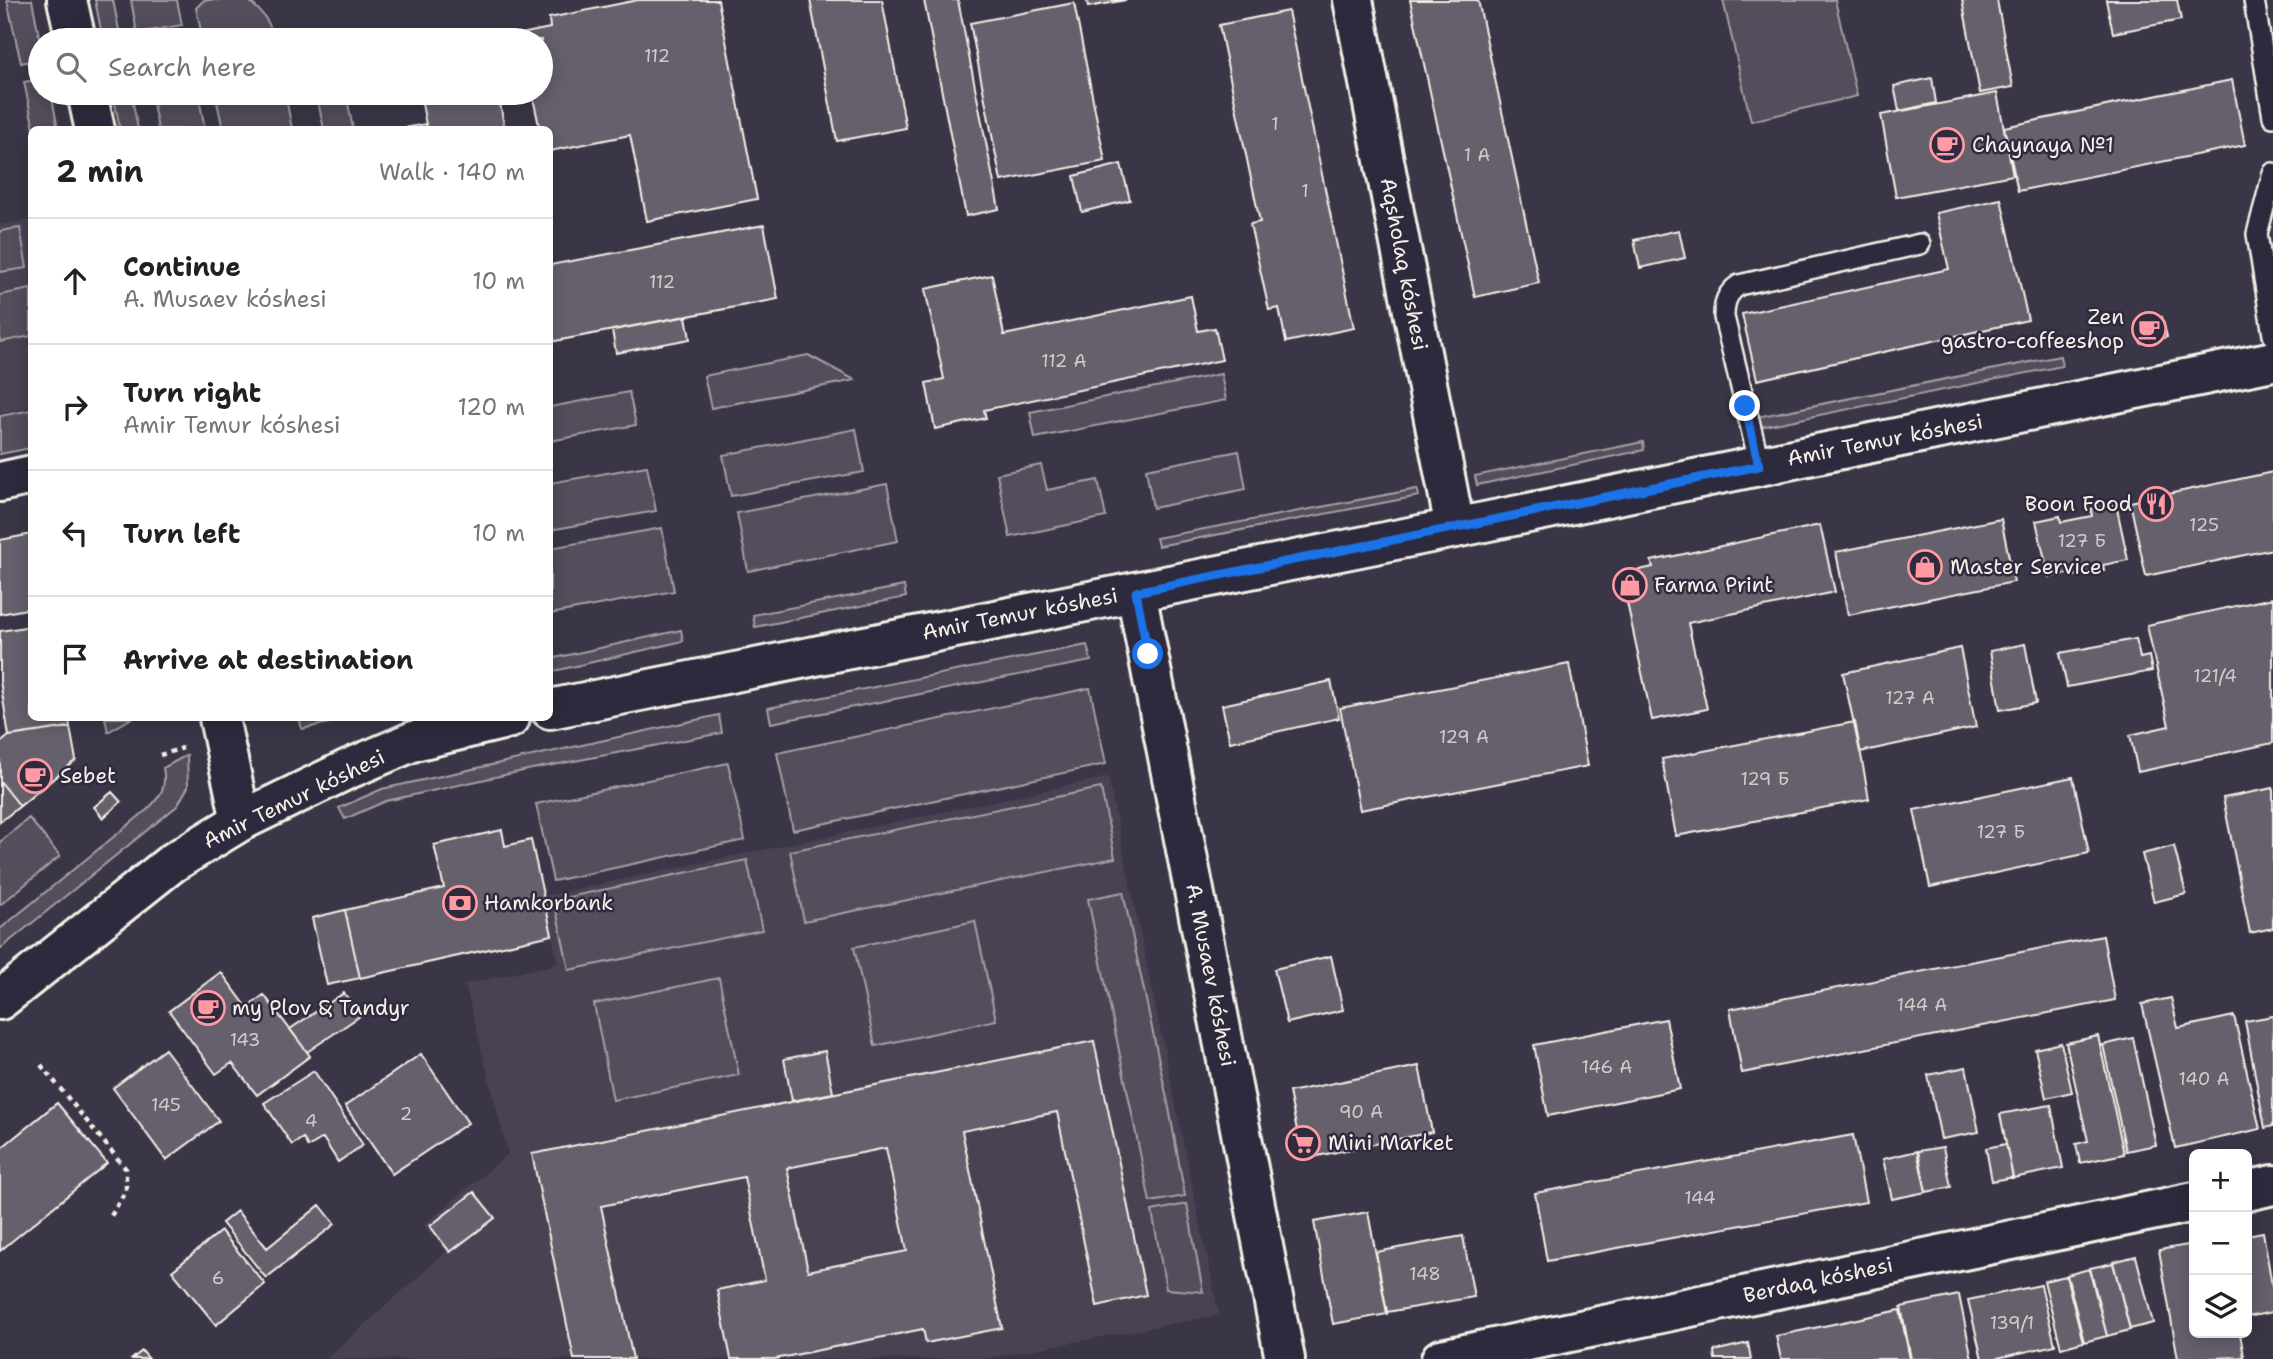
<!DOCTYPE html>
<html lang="en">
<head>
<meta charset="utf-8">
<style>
  :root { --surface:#fff; --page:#f2f2f2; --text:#202124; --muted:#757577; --line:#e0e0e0 }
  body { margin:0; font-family:"Shantell Sans",sans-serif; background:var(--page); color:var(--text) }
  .controls { position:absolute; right:21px; bottom:21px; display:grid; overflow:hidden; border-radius:10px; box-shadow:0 4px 18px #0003 }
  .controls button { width:63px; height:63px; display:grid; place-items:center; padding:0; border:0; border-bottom:2px solid var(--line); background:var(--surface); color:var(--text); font:35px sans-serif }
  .stop { position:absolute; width:21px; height:21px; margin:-16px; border:5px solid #1a73e8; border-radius:50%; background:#fff }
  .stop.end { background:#1a73e8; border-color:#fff; box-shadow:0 2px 7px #0008 }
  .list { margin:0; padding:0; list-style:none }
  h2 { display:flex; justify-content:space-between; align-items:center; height:91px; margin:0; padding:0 28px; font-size:30px }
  h2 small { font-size:23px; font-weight:400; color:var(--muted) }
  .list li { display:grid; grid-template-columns:46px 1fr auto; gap:21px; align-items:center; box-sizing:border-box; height:126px; padding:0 28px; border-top:2px solid var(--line) }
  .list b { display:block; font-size:26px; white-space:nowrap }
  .list p { margin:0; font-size:23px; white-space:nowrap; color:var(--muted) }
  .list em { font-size:23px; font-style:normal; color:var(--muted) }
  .icon { flex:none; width:38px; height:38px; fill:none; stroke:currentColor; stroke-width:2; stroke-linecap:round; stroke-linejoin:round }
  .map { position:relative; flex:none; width:2273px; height:1359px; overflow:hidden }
  .search { position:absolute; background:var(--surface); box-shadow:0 4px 18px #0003; left:28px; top:28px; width:525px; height:77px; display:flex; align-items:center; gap:18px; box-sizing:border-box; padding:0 24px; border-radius:38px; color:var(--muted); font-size:26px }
  .panel { position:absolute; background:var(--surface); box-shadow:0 4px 18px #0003; left:28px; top:126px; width:525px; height:595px; border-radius:10px }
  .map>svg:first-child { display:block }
  .built { fill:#484352 }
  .green { fill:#534e5c; stroke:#a4a0a2; stroke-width:2 }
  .building { fill:#65616c; stroke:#f4f1e8; stroke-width:2; fill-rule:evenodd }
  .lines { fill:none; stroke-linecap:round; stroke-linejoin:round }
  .service-casing { stroke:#f4f1e8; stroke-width:24 }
  .minor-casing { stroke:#f4f1e8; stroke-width:44 }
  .tertiary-casing { stroke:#f4f1e8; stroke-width:44 }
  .secondary-casing { stroke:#f4f1e8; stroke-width:44 }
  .path { stroke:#f4f1e8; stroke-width:4.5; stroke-dasharray:5 5; stroke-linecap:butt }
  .service { stroke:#2f2a3d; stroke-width:19 }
  .minor { stroke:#2f2a3d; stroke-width:38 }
  .tertiary { stroke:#2f2a3d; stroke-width:38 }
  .secondary { stroke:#2f2a3d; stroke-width:38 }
  .route { stroke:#1a73e8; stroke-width:9 }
  .labels { text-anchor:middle; stroke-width:5; stroke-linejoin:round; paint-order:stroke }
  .number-label { font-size:18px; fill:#d0cdc9 }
  .poi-label { font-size:21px; fill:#f4f1e8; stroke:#2f2a3d; text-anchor:start }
  .street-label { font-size:21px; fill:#f4f1e8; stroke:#2f2a3d }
</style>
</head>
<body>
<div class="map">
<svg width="2273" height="1359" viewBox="0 0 2273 1359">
  <rect width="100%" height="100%" fill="#3b3647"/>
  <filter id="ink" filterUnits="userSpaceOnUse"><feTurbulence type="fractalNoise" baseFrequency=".0143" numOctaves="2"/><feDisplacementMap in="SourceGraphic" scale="14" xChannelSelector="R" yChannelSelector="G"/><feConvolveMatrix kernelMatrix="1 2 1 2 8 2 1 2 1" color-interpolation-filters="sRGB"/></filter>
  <g filter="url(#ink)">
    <path class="built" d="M31,220V407L0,413V225Z
      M1108,777L1219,1315L982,1359H326L446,1252L424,1225L508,1154L465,984L558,964L544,896Z"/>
    <path class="green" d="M7,0H32L40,41V59L21,63Z
      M95,0H113L121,40H103Z
      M131,0H177L182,25L137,33Z
      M204,0H248C262,12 271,22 274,40H203L196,8Z
      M1723,0H1835L1857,96L1751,121Z
      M40,79V93H51L58,129H34L24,82Z
      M113,93H131L138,129H120Z
      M151,93H198L205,129H158Z
      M215,93H285L292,129H223Z
      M316,93H346L353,129H324Z
      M20,228L27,268L0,272V231Z
      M31,289V336L0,342V295Z
      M808,355L855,380L711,408L704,376Z
      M2060,356L2062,366L1760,427L1757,417Z
      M1221,374L1226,400L1035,438L1030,412Z
      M629,392L636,425L550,441V407Z
      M31,410V448L0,454V416Z
      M856,429L864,472L731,496L723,455Z
      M1643,442L1644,450L1477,485L1475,476Z
      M1239,451L1246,489L1153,508L1146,469Z
      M1041,465L1047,490L1098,480L1106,517L1010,537L997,474Z
      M647,466L656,511L550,530V483Z
      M887,484L898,541L748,571L737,513Z
      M1417,489L1419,496L1158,546L1156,538Z
      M662,528L674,591L550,614V548Z
      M904,586L906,597L755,627L753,615Z
      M681,630L683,641L550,672V659Z
      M1087,645L1091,661L771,723L768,708Z
      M1090,688L1106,764L793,830L777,753Z
      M719,715L722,733L532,769L386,801L345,819L339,808L382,789Z
      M105,718H132L108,732Z
      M299,718H351L302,729Z
      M187,755L188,787L177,806L0,949V929L148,809C161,796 167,787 163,768Z
      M728,763L745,840L553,881L536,804Z
      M1101,788L1115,858L804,921L790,851Z
      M29,818L60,856L0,905V842Z
      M747,860L762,930L569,970L554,900Z
      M1123,892L1169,1108L1185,1196L1150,1202L1088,899Z
      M975,921L996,1020L875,1046L854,947Z
      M719,978L739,1075L613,1100L594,1004Z
      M1187,1204L1203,1292L1166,1289L1152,1211Z"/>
    <path class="building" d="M638,0H718L757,199L647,221L630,135L550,151V130H540L532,93H541V40H522L521,34L550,28L549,18Z
      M810,0H882L906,128L837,141Z
      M924,0H958L999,209L966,216Z
      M1087,0H1126L1088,7Z
      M1410,0H1478L1539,283L1475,297Z
      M1962,0H1997L2013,87L1980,93Z
      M2106,0H2177L2181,20L2113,33Z
      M1074,3L1105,161L1001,181L970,23Z
      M1288,11L1354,328L1286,342L1279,308L1269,310L1250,224L1260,222L1219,25Z
      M1932,78L1936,103L1899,111L1894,86Z
      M2232,80L2245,145L2018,191L2004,127Z
      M420,93H498L505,130H427Z
      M1997,93L2013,175L1896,197L1881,115Z
      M426,124L427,130L399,129Z
      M1121,164L1130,200L1082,212L1074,176Z
      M2001,199L2028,320L1757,380L1742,314L1949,269L1936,213Z
      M764,225L778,299L550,342V265Z
      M1679,230L1685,258L1640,268L1634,240Z
      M992,275L1004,335L1191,296L1198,331L1215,328L1222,360L984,410L986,418L935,429L926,383L944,379L925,289Z
      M686,316L690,339L616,353L612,330Z
      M2162,317L2167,337L2141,343L2136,323Z
      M2273,472V549L2146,576L2130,502Z
      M2116,504L2128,560L2103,565L2104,570L2073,576L2072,573L2049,577L2036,521L2060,516L2061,522L2092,516L2091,509Z
      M2001,519L2014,582L1848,615L1836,552Z
      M1820,525L1835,592L1688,623L1707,709L1652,720L1621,574L1653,567L1651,561Z
      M32,534V608L0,614V540Z
      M2273,598V743L2138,772L2130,735L2169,726L2147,625Z
      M32,626V718H69L70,727L9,736L0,681V631Z
      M2136,639L2140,658L2149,656L2152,671L2067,687L2060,653Z
      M2025,644L2036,703L2000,710L1990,651Z
      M1960,648L1976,727L1860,752L1843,673Z
      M1569,664L1588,766L1360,810L1340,708Z
      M1331,681L1339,718L1230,742L1222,705Z
      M1855,722L1869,799L1676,836L1662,759Z
      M70,727L76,760L20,806L0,781V743L9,736Z
      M2073,777L2089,853L1930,887L1914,810Z
      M0,781L20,806L0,822Z
      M2273,788V928L2250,933L2223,798Z
      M112,792L121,802L103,818L94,807Z
      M502,830L505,846L531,840L552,935L360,978L345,910L444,888L434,845Z
      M2174,846L2186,894L2154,902L2142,854Z
      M345,910L360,978L327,985L312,918Z
      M2103,936L2115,1000L1742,1073L1730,1009Z
      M1331,956L1343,1010L1287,1023L1274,969Z
      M221,972L247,1007L264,995L310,1056L257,1095L232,1063L216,1074L169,1011Z
      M344,993L360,1016L307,1052L290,1029Z
      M2171,998L2178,1028L2234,1016L2260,1129L2175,1148L2142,1004Z
      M2273,1016V1126L2265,1128L2245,1021Z
      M1666,1019L1680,1089L1548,1116L1534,1045Z
      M2098,1036L2124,1154L2080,1163L2076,1144L2088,1141L2066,1043Z
      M2133,1038L2156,1145L2126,1151L2103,1045Z
      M1094,1041L1146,1295L1097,1306L1057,1112L962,1131L1002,1328L926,1343L923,1329L775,1359H731L717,1290L765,1280L744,1177L601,1206L633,1359H574L532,1154ZM886,1148L907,1251L808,1271L787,1168Z
      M2061,1043L2072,1092L2046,1098L2035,1049Z
      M165,1049L219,1121L166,1160L113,1088Z
      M825,1051L833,1093L792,1101L784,1059Z
      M421,1054L468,1123L392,1174L345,1106Z
      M1419,1066L1432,1132L1303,1159L1289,1092Z
      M1966,1067L1979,1132L1941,1139L1928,1075Z
      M314,1071L363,1145L338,1162L323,1138L308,1147L303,1138L292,1145L264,1103Z
      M57,1103L107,1163L0,1251V1149Z
      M2051,1105L2063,1168L2013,1178L2000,1114Z
      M1853,1135L1866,1202L1547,1261L1535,1193Z
      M2006,1144L2013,1177L1992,1181L1986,1148Z
      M1943,1147L1951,1187L1926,1192L1918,1151Z
      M1917,1151L1926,1192L1892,1199L1883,1159Z
      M474,1192L495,1218L450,1252L430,1226Z
      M320,1205L335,1224L266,1278L222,1223L237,1211L267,1248Z
      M1368,1212L1387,1314L1333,1324L1314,1222Z
      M221,1231L265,1284L216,1325L172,1271Z
      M2263,1232L2273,1291V1312L2247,1317V1235Z
      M1463,1236L1474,1297L1387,1312L1376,1252Z
      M2194,1244V1333H2240L2244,1357L2178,1359L2159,1250Z
      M2136,1256L2153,1323L2130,1329L2113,1262Z
      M2113,1263L2130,1330L2107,1336L2090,1268Z
      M2089,1269L2107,1336L2084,1342L2067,1275Z
      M2066,1276L2083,1342L2061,1348L2044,1281Z
      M2041,1285L2055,1345L1993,1359H1982L1968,1300Z
      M1959,1295L1972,1359H1911L1901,1307Z
      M1900,1310L1910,1359H1781L1776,1336Z
      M1748,1343L1751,1359H1715L1714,1351Z
      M142,1351L149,1359H132Z"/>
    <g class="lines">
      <g class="service-casing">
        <path id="service" d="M2254,0L2273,117
          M2273,173L2257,234L2273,335
          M1760,466L1724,317C1724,302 1727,293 1739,285L1920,244"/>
      </g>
      <g class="minor-casing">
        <path id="minor" d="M1353,0L1455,528
          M0,482L32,475
          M1136,592L1285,1359
          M2247,1191L2273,1185
          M1441,1359L2194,1202"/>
      </g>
      <g class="tertiary-casing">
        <path id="tertiary" d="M67,0L76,40
          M87,93L95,130
          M219,718L241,821"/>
      </g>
      <g class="secondary-casing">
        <path id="secondary" d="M550,709L1455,528L2273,361
          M0,1000L172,863L241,821L346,770L414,741L510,718"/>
      </g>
      <path class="path" d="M160,755L183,748
        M41,1065L126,1169V1190L111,1216"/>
      <use href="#service" class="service"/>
      <use href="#minor" class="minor"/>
      <use href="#tertiary" class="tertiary"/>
      <use href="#secondary" class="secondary"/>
    </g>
  </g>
  <g class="lines" filter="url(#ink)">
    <path class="route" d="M1148,654L1136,592L1759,466L1745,406"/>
  </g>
  <defs>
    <g id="cafe-ring" transform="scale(1.75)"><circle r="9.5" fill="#2f2a3d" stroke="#ff9aa2" stroke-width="1.5"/><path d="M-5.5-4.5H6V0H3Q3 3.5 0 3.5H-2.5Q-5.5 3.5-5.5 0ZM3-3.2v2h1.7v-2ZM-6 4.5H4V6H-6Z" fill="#ff9aa2"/></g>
    <g id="restaurant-ring" transform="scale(1.75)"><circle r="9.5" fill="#2f2a3d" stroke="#ff9aa2" stroke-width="1.5"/><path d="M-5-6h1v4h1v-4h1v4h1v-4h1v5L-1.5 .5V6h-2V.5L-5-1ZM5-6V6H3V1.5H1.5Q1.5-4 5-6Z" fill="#ff9aa2"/></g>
    <g id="shop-ring" transform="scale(1.75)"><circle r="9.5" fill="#2f2a3d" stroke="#ff9aa2" stroke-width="1.5"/><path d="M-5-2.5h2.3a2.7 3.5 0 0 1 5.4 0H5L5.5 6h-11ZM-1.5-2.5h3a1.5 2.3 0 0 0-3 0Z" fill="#ff9aa2"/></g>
    <g id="bank-ring" transform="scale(1.75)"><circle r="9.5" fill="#2f2a3d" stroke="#ff9aa2" stroke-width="1.5"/><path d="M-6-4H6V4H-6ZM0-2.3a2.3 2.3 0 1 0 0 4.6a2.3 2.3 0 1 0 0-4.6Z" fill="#ff9aa2"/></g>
    <g id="supermarket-ring" transform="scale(1.75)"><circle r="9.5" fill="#2f2a3d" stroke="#ff9aa2" stroke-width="1.5"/><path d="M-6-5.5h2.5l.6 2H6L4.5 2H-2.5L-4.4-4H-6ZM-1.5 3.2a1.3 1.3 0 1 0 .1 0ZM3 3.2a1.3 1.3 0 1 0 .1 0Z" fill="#ff9aa2"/></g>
  </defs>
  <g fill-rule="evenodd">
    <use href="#cafe-ring" x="1947" y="145"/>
    <use href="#cafe-ring" x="2149" y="329"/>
    <use href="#restaurant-ring" x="2156" y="504"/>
    <use href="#shop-ring" x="1925" y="567"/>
    <use href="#shop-ring" x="1630" y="585"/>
    <use href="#cafe-ring" x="35" y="776"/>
    <use href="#bank-ring" x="460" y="903"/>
    <use href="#cafe-ring" x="208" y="1008"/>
    <use href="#supermarket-ring" x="1303" y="1143"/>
  </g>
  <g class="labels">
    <g class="number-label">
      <text x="657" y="62">112</text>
      <text x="1275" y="130">1</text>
      <text x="1477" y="161">1 А</text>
      <text x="1305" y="197">1</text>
      <text x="662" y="288">112</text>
      <text x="1064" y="367">112 А</text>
      <text x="2204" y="531">125</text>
      <text x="2082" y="547">127 Б</text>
      <text x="2215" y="682">121/4</text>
      <text x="1910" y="704">127 А</text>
      <text x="1464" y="743">129 А</text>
      <text x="1765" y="785">129 Б</text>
      <text x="2001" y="838">127 Б</text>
      <text x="1922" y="1011">144 А</text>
      <text x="245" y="1046">143</text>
      <text x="1607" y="1073">146 А</text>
      <text x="2204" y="1085">140 А</text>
      <text x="166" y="1111">145</text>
      <text x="1361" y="1118">90 А</text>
      <text x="406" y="1120">2</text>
      <text x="311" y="1127">4</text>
      <text x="1700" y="1204">144</text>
      <text x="1425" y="1280">148</text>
      <text x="218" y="1284">6</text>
      <text x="2012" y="1329">139/1</text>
    </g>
    <g class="poi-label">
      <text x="1972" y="152">Chaynaya №1</text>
      <text x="2124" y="324" text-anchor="end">Zen<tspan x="2124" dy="24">gastro-coffeeshop</tspan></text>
      <text x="2132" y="511" text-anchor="end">Boon Food</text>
      <text x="1950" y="574">Master Service</text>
      <text x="1654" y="592">Farma Print</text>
      <text x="60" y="783">Sebet</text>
      <text x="484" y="910">Hamkorbank</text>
      <text x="232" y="1015">my Plov &amp; Tandyr</text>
      <text x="1328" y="1150">Mini Market</text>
    </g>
    <g class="street-label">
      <text transform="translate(1404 264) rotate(79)" y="7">Aqsholaq kóshesi</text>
      <text transform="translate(1885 440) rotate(-11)" y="7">Amir Temur kóshesi</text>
      <text transform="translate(1020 614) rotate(-11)" y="7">Amir Temur kóshesi</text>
      <text transform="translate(294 799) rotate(-26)" y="7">Amir Temur kóshesi</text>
      <text transform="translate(1211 975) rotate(79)" y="7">A. Musaev kóshesi</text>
      <text transform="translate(1818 1280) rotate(-12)" y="7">Berdaq kóshesi</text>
    </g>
  </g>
</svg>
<div class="controls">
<button>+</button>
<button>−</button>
<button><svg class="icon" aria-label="layers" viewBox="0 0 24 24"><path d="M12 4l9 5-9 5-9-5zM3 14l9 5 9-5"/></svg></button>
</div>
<div class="stop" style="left:1148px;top:654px"></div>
<div class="stop end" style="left:1745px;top:406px"></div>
<div class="search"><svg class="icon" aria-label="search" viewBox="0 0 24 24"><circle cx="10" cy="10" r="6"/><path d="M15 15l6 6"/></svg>Search here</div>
<section class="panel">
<h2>2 min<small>Walk · 140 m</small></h2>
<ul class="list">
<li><svg class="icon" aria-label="ahead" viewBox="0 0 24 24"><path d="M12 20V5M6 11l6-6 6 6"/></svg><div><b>Continue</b><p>A. Musaev kóshesi</p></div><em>10 m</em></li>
<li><svg class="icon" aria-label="right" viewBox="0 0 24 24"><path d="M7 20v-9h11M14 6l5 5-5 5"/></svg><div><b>Turn right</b><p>Amir Temur kóshesi</p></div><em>120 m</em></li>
<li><svg class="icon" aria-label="left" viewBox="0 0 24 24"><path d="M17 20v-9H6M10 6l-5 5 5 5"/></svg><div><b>Turn left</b></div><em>10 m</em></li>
<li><svg class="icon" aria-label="arrive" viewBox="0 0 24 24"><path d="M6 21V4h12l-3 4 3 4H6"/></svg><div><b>Arrive at destination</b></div></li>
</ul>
</section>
</div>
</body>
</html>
